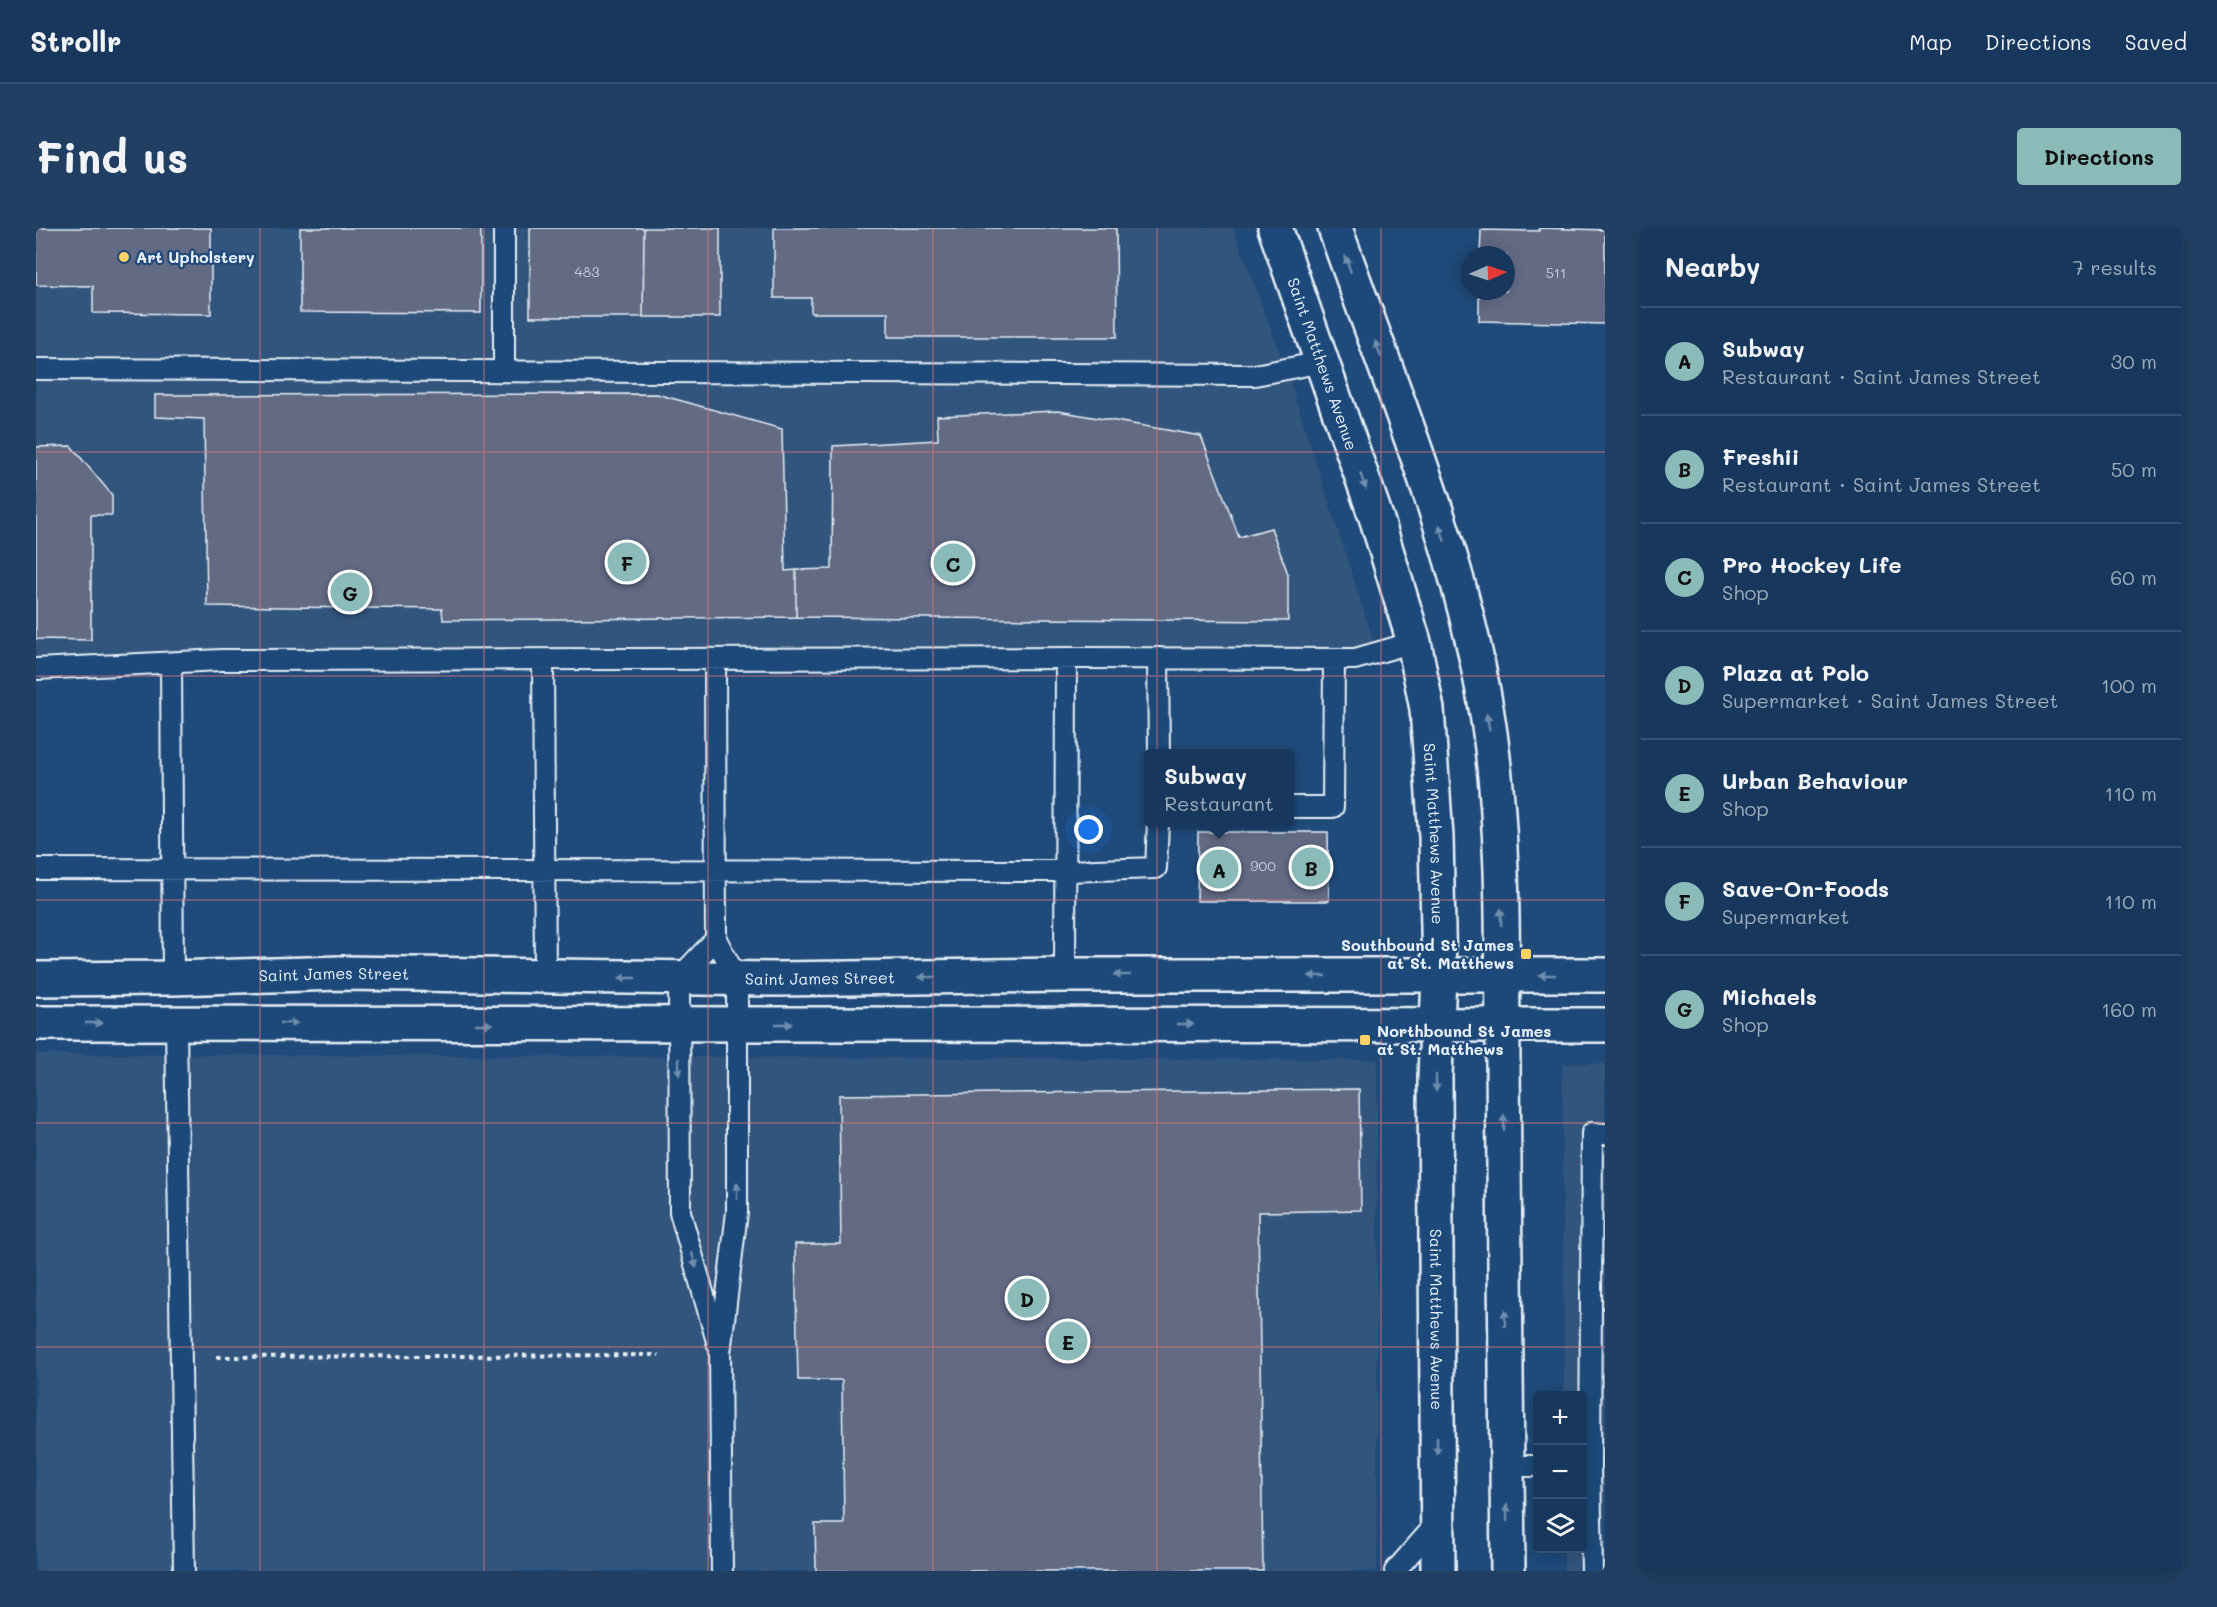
<!DOCTYPE html>
<html lang="en">
<head>
<meta charset="utf-8">
<style>
  :root { --surface:#17385c; --page:#203f62; --text:#f1f3f6; --muted:#9eacbb; --line:#365272; --accent:#8bbbb9 }
  body { margin:0; font-family:Mali,sans-serif; background:var(--page); color:var(--text) }
  .controls { position:absolute; right:18px; bottom:18px; display:grid; overflow:hidden; border-radius:6px; box-shadow:0 3px 15px #0003 }
  .controls button { width:54px; height:54px; display:grid; place-items:center; padding:0; border:0; border-bottom:2px solid var(--line); background:var(--surface); color:var(--text); font:30px sans-serif }
  .compass { position:absolute; left:1425px; top:18px; width:54px; height:54px; border-radius:50%; background:var(--surface); box-shadow:0 3px 15px #0003; rotate:87deg }
  .you { position:absolute; left:1053px; top:602px; width:21px; height:21px; margin:-15px; border:4px solid #fff; border-radius:50%; background:#1a73e8; box-shadow:0 0 0 9px #1a73e833 }
  .badge { display:grid; place-items:center; width:39px; height:39px; border-radius:50%; background:var(--accent); color:#111; font-size:20px; font-weight:700 }
  .pin { position:absolute; translate:-50% -50%; border:3px solid #fff; box-shadow:0 2px 6px #0006 }
  .popup { position:absolute; left:1108px; top:521px; width:150px; height:78px; box-sizing:border-box; display:grid; place-content:center; border-radius:6px; background:var(--surface); filter:drop-shadow(0 2px 4px #0005); font-size:20px; white-space:nowrap; color:var(--muted) }
  .popup b { font-size:22px; color:var(--text) }
  .popup::after { content:''; position:absolute; left:50%; top:100%; margin-left:-12px; border:12px solid transparent; border-top-color:var(--surface) }
  .list { margin:0; padding:0; list-style:none }
  h2 { display:flex; justify-content:space-between; align-items:center; height:78px; margin:0; padding:0 24px; font-size:26px }
  h2 small { font-size:20px; font-weight:400; color:var(--muted) }
  .list li { display:grid; grid-template-columns:39px 1fr auto; gap:18px; align-items:center; box-sizing:border-box; height:108px; padding:0 24px; border-top:2px solid var(--line) }
  .list b { display:block; font-size:22px; white-space:nowrap }
  .list p { margin:0; font-size:20px; white-space:nowrap; color:var(--muted) }
  .list em { font-size:20px; font-style:normal; color:var(--muted) }
  .icon { flex:none; width:33px; height:33px; fill:none; stroke:currentColor; stroke-width:2; stroke-linecap:round; stroke-linejoin:round }
  .map { position:relative; flex:none; width:1569px; height:1343px; overflow:hidden; border-radius:6px }
  header { display:flex; align-items:center; gap:36px; box-sizing:border-box; height:84px; padding:0 30px; background:var(--surface); border-bottom:2px solid var(--line) }
  header strong { font-size:28px }
  nav { display:flex; gap:33px; margin-inline-start:auto; font-size:21px }
  .intro { display:flex; align-items:center; justify-content:space-between; box-sizing:border-box; height:144px; padding:0 36px }
  h1 { margin:0; font-size:42px }
  .button { padding:15px 27px; border-radius:6px; background:var(--accent); color:#111; font-size:21px; font-weight:700 }
  main { display:flex; gap:36px; padding:0 36px }
  aside { flex:1; background:var(--surface); border-radius:6px; box-shadow:0 3px 15px #0003 }
  .map>svg:first-child { display:block }
  .built { fill:#33547d }
  .building { fill:#626b84; stroke:#e8f1f8; stroke-width:1.5 }
  .lines { fill:none; stroke-linecap:round; stroke-linejoin:round }
  .lane-casing { stroke:#e8f1f8; stroke-width:24 }
  .secondary-casing { stroke:#e8f1f8; stroke-width:38 }
  .path { stroke:#e8f1f8; stroke-width:4; stroke-dasharray:4.5 4.5; stroke-linecap:butt }
  .lane { stroke:#1f4a7a; stroke-width:20 }
  .secondary { stroke:#1f4a7a; stroke-width:33 }
  .oneway { fill:#6f8dac }
  .grid { fill:none; stroke:#dd787b; stroke-width:1.5; stroke-opacity:0.55 }
  .poi-dot { fill:#ffd166; stroke:#1f4a7a; stroke-width:2 }
  .labels { text-anchor:middle; stroke-width:4.5; stroke-linejoin:round; paint-order:stroke }
  .number-label { font-size:14px; fill:#c6d0db }
  .poi-label { font-size:16px; font-weight:bold; fill:#e8f1f8; stroke:#1f4a7a; text-anchor:start }
  .street-label { font-size:16px; fill:#e8f1f8; stroke:#1f4a7a }
</style>
</head>
<body>
<header>
<strong>Strollr</strong>
<nav><a>Map</a><a>Directions</a><a>Saved</a></nav>
</header>
<div class="intro"><h1>Find us</h1><a class="button">Directions</a></div>
<main>
<div class="map">
<svg width="1569" height="1343" viewBox="0 0 1569 1343">
  <rect width="100%" height="100%" fill="#1f4a7a"/>
  <filter id="ink" filterUnits="userSpaceOnUse"><feTurbulence type="fractalNoise" baseFrequency=".0167" numOctaves="2"/><feDisplacementMap in="SourceGraphic" scale="12" xChannelSelector="R" yChannelSelector="G"/><feConvolveMatrix kernelMatrix="1 2 1 2 8 2 1 2 1" color-interpolation-filters="sRGB"/></filter>
  <g filter="url(#ink)">
    <path class="built" d="M0,0H1197L1248,135L1218,143L0,136Z
      M0,144H1251L1340,421L1318,428L0,436Z
      M0,826L1341,832V1343H0Z
      M1526,836H1569V1343H1528V1321L1546,1320V1168L1528,1167Z"/>
    <path class="building" d="M0,0H175V86L57,85V58L0,57Z
      M264,0H445V85L264,84Z
      M494,0H608L607,89H494Z
      M608,0H684V89H607Z
      M738,0H1080L1081,109H852V85H775V70H738Z
      M1503,0L1569,2V96L1443,93V63H1470V27H1444L1445,2L1503,3Z
      M621,166L746,201L749,343L760,342V389L407,392L406,381L171,378L168,191L119,189V167Z
      M1022,183L1165,208L1203,309L1235,300L1252,346V393L760,389V342L796,341L797,218L902,212L901,188Z
      M35,218L76,267V287H55V412L0,411V219Z
      M1162,604H1292L1293,673H1161Z
      M1323,861L1325,982L1222,984L1227,1343H780L779,1296H808L806,1152H762L759,1016H805L803,867Z"/>
    <g class="lines">
      <g class="lane-casing">
        <path id="lane" d="M0,141L1219,147L1286,134
          M468,143V0
          M1122,430L1123,526
          M679,431L680,711L701,751V984L684,1125L686,1343
          M507,433L509,749
          M135,435L137,750
          M0,441L185,432L1047,430L1319,431L1378,414
          M1254,579H1297L1298,431
          M0,641L1031,643L1120,640L1122,594
          M680,711L643,750L644,984L682,1117
          M1029,747L1030,430
          M140,795L148,1343
          M1471,1238H1502
          M1546,1238H1554L1556,1343
          M1554,1238L1556,905L1569,906
          M1359,1343L1401,1295"/>
      </g>
      <g class="secondary-casing">
        <g id="secondary">
          <path id="s1" d="M1239,0L1341,292L1378,414L1391,481L1400,609L1403,747L1399,849L1402,1343"/>
          <path d="M1299,0C1357,166 1429,330 1454,505C1469,614 1466,725 1467,835C1469,1004 1470,1174 1472,1343"/>
          <path id="s2" d="M0,751L137,750L306,745L740,751L1029,747H1569"/>
          <path d="M0,795L1569,797"/>
        </g>
      </g>
      <path class="path" d="M181,1129L623,1127"/>
      <use href="#lane" class="lane"/>
      <use href="#secondary" class="secondary"/>
    </g>
    <defs><path id="oneway-solid" d="M-6-.8H1V-3.2L6.5 0L1 3.2V.8H-6Z" transform="scale(1.5)"/></defs>
    <g class="oneway">
      <use href="#oneway-solid" transform="translate(1312 36) rotate(-109)"/>
      <use href="#oneway-solid" transform="translate(1342 121) rotate(-110)"/>
      <use href="#oneway-solid" transform="translate(1327 253) rotate(71)"/>
      <use href="#oneway-solid" transform="translate(1406 305) rotate(-108)"/>
      <use href="#oneway-solid" transform="translate(1452 494) rotate(-100)"/>
      <use href="#oneway-solid" transform="translate(1465 689) rotate(-91)"/>
      <use href="#oneway-solid" transform="translate(1086 747) rotate(-180)"/>
      <use href="#oneway-solid" transform="translate(1511 747) rotate(-180)"/>
      <use href="#oneway-solid" transform="translate(1281 748) rotate(-180)"/>
      <use href="#oneway-solid" transform="translate(891 749) rotate(179)"/>
      <use href="#oneway-solid" transform="translate(591 750) rotate(-180)"/>
      <use href="#oneway-solid" transform="translate(58 795)"/>
      <use href="#oneway-solid" transform="translate(253 795)"/>
      <use href="#oneway-solid" transform="translate(448 796)"/>
      <use href="#oneway-solid" transform="translate(748 796)"/>
      <use href="#oneway-solid" transform="translate(1149 796)"/>
      <use href="#oneway-solid" transform="translate(643 839) rotate(90)"/>
      <use href="#oneway-solid" transform="translate(1400 855) rotate(90)"/>
      <use href="#oneway-solid" transform="translate(1468 895) rotate(-90)"/>
      <use href="#oneway-solid" transform="translate(701 963) rotate(-90)"/>
      <use href="#oneway-solid" transform="translate(658 1032) rotate(74)"/>
      <use href="#oneway-solid" transform="translate(1469 1090) rotate(-90)"/>
      <use href="#oneway-solid" transform="translate(1401 1218) rotate(90)"/>
      <use href="#oneway-solid" transform="translate(1471 1285) rotate(-91)"/>
    </g>
  </g>
  <path class="grid" d="M224,0V1343M448,0V1343M672,0V1343M897,0V1343M1121,0V1343M1345,0V1343M0,224H1569M0,448H1569M0,672H1569M0,895H1569M0,1119H1569"/>
  <g class="poi-dot">
    <circle cx="88" cy="29" r="6"/>
    <rect x="1484" y="720" width="12" height="12" rx="3"/>
    <rect x="1323" y="806" width="12" height="12" rx="3"/>
  </g>
  <g class="labels">
    <g class="number-label">
      <text x="551" y="49">483</text>
      <text x="1520" y="50">511</text>
      <text x="1227" y="643">900</text>
    </g>
    <g class="poi-label">
      <text x="100" y="35">Art Upholstery</text>
      <text x="1478" y="723" text-anchor="end">Southbound St James<tspan x="1478" dy="18">at St. Matthews</tspan></text>
      <text x="1341" y="809">Northbound St James<tspan x="1341" dy="18">at St. Matthews</tspan></text>
    </g>
    <g class="street-label">
      <text dy="6" stroke="none"><textPath href="#s1" startOffset="144">Saint Matthews Avenue</textPath></text>
      <text dy="6" stroke="none"><textPath href="#s1" startOffset="630">Saint Matthews Avenue</textPath></text>
      <text dy="6" stroke="none"><textPath href="#s2" startOffset="298">Saint James Street</textPath></text>
      <text dy="6" stroke="none"><textPath href="#s2" startOffset="784">Saint James Street</textPath></text>
      <text dy="6" stroke="none"><textPath href="#s1" startOffset="1116">Saint Matthews Avenue</textPath></text>
    </g>
  </g>
</svg>
<div class="controls">
<button>+</button>
<button>−</button>
<button><svg class="icon" aria-label="layers" viewBox="0 0 24 24"><path d="M12 4l9 5-9 5-9-5zM3 14l9 5 9-5"/></svg></button>
</div>
<svg class="compass" viewBox="-18 -18 36 36"><path d="M0-13l5 13h-10z" fill="#e53935"/><path d="M0 13l5-13h-10z" fill="#9eacbb"/></svg>
<div class="you"></div>
<div class="pin badge" style="left:1183px;top:641px">A</div>
<div class="popup"><b>Subway</b>Restaurant</div>
<div class="pin badge" style="left:1275px;top:639px">B</div>
<div class="pin badge" style="left:917px;top:335px">C</div>
<div class="pin badge" style="left:991px;top:1070px">D</div>
<div class="pin badge" style="left:1032px;top:1113px">E</div>
<div class="pin badge" style="left:591px;top:334px">F</div>
<div class="pin badge" style="left:314px;top:364px">G</div>
</div>
<aside>
<h2>Nearby<small>7 results</small></h2>
<ul class="list">
<li><span class="badge">A</span><div><b>Subway</b><p>Restaurant · Saint James Street</p></div><em>30 m</em></li>
<li><span class="badge">B</span><div><b>Freshii</b><p>Restaurant · Saint James Street</p></div><em>50 m</em></li>
<li><span class="badge">C</span><div><b>Pro Hockey Life</b><p>Shop</p></div><em>60 m</em></li>
<li><span class="badge">D</span><div><b>Plaza at Polo</b><p>Supermarket · Saint James Street</p></div><em>100 m</em></li>
<li><span class="badge">E</span><div><b>Urban Behaviour</b><p>Shop</p></div><em>110 m</em></li>
<li><span class="badge">F</span><div><b>Save-On-Foods</b><p>Supermarket</p></div><em>110 m</em></li>
<li><span class="badge">G</span><div><b>Michaels</b><p>Shop</p></div><em>160 m</em></li>
</ul>
</aside>
</main>
</body>
</html>
